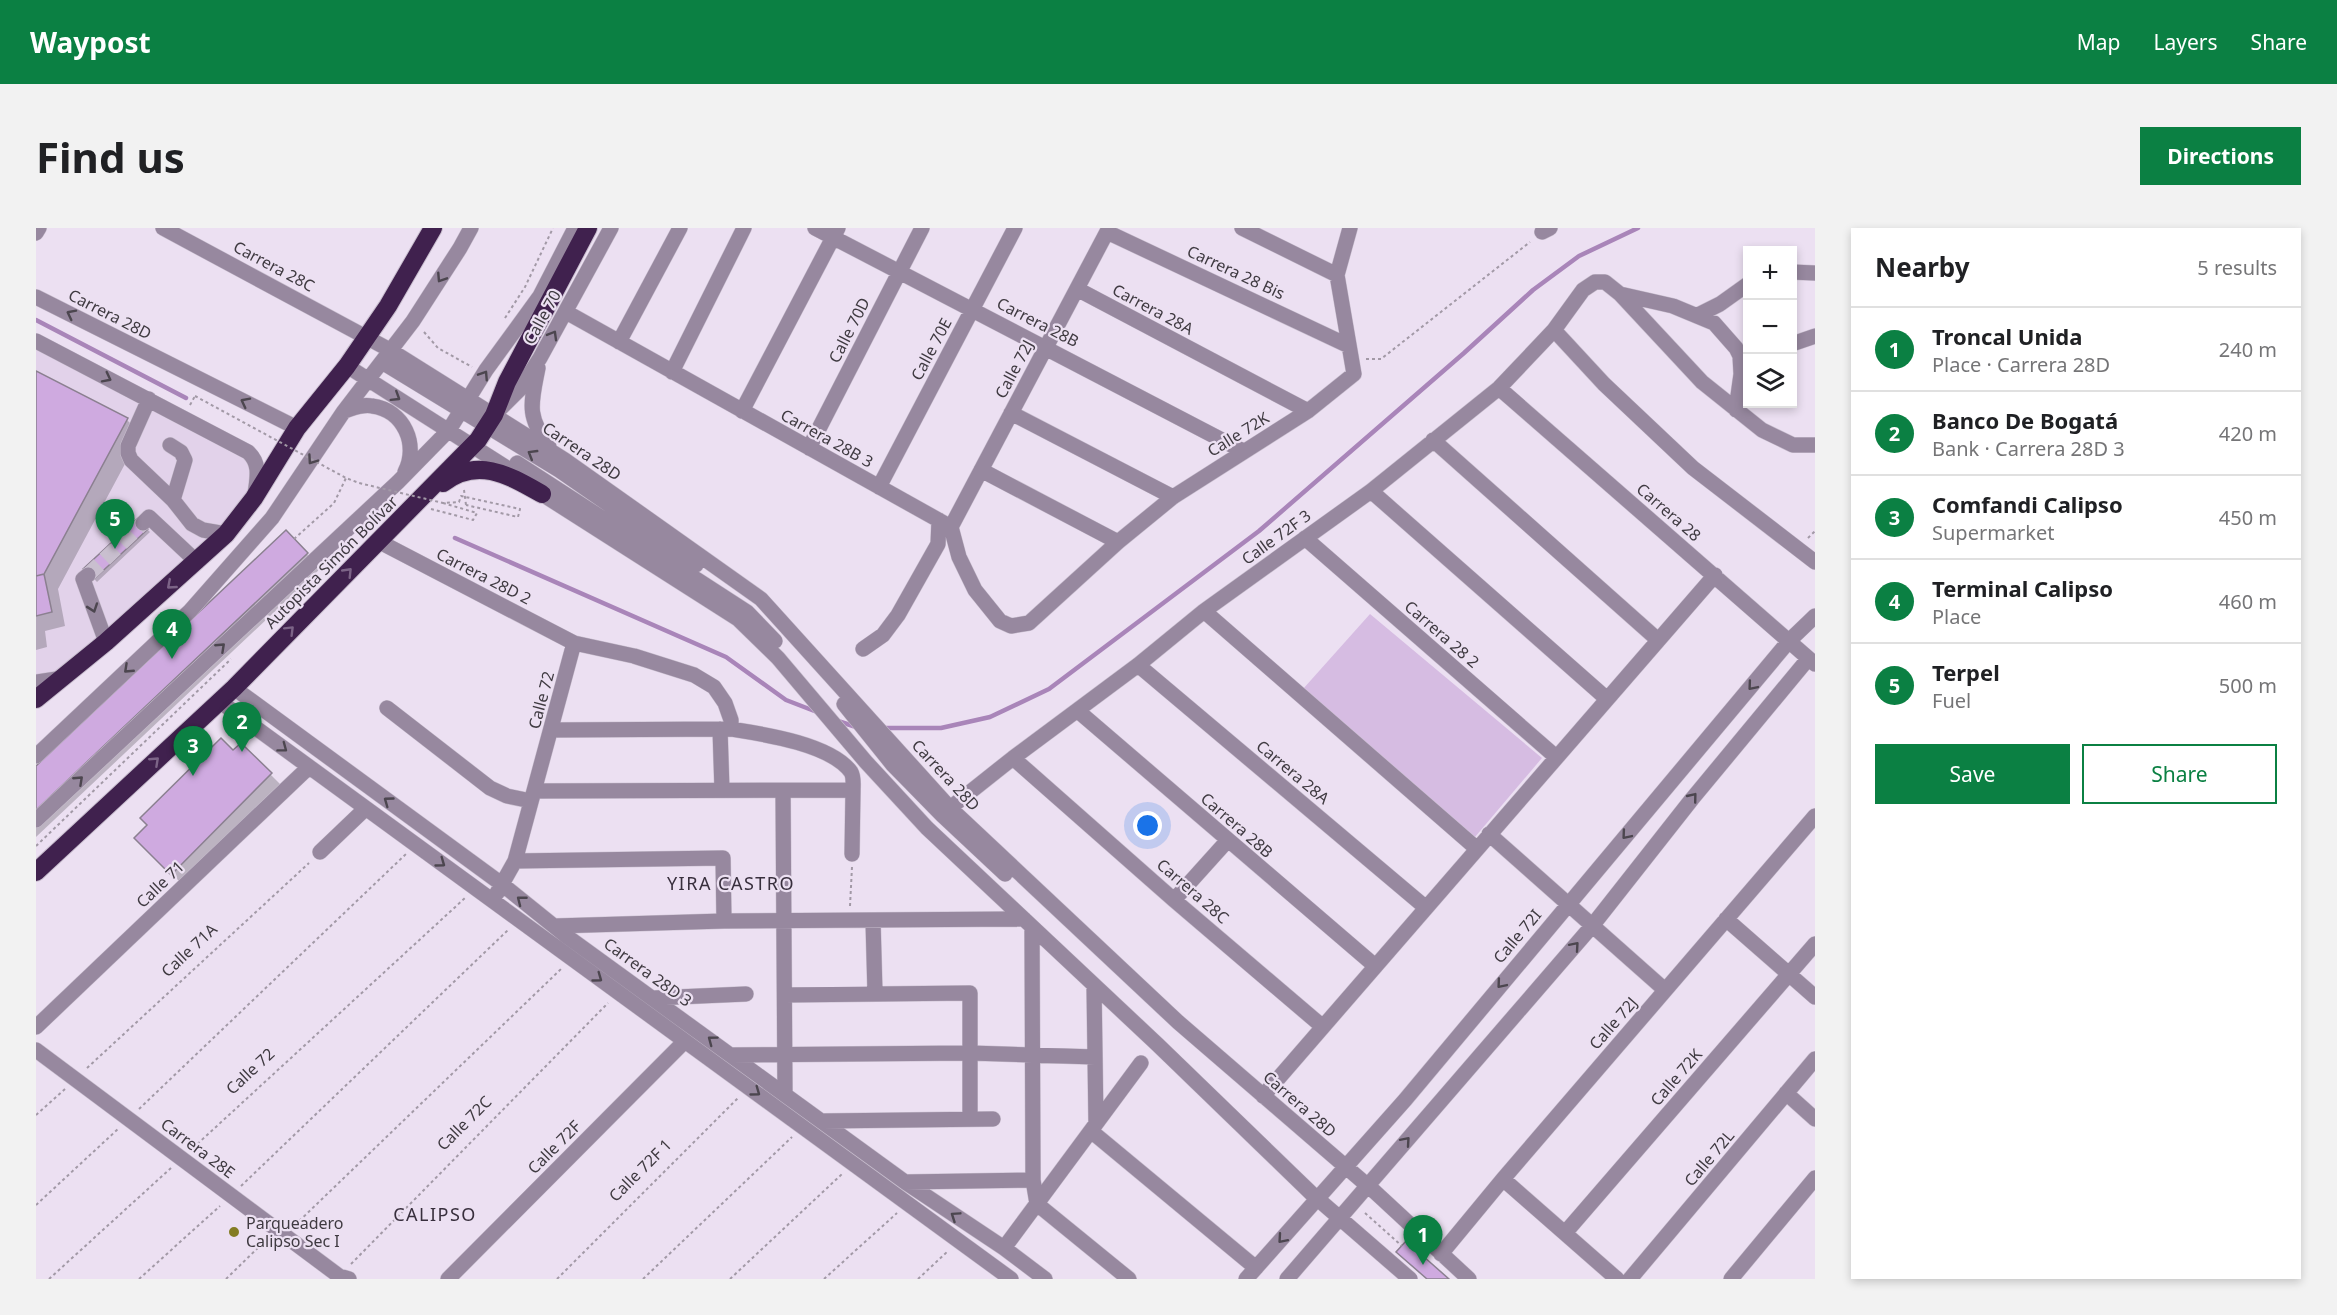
<!DOCTYPE html>
<html lang="en">
<head>
<meta charset="utf-8">
<style>
  :root { --surface:#fff; --page:#f2f2f2; --text:#202124; --muted:#757577; --line:#e0e0e0; --accent:#0b8043 }
  body { margin:0; font-family:"Noto Sans",sans-serif; background:var(--page); color:var(--text) }
  .controls { position:absolute; right:18px; top:18px; display:grid; overflow:hidden; border-radius:0px; box-shadow:0 3px 9px #0003 }
  .controls button { width:54px; height:54px; display:grid; place-items:center; padding:0; border:0; border-bottom:2px solid var(--line); background:var(--surface); color:var(--text); font:30px sans-serif }
  .you { position:absolute; left:1112px; top:598px; width:21px; height:21px; margin:-15px; border:4px solid #fff; border-radius:50%; background:#1a73e8; box-shadow:0 0 0 9px #1a73e833 }
  .badge { display:grid; place-items:center; width:39px; height:39px; border-radius:50%; background:var(--accent); color:#fff; font-size:20px; font-weight:700 }
  .pin { position:absolute; translate:-50% -50px; filter:drop-shadow(0 2px 3px #0008) }
  .pin::after { content:''; position:absolute; top:32px; width:21px; height:18px; background:inherit; clip-path:polygon(0 0,100% 0,50% 100%) }
  .list { margin:0; padding:0; list-style:none }
  h2 { display:flex; justify-content:space-between; align-items:center; height:78px; margin:0; padding:0 24px; font-size:26px }
  h2 small { font-size:20px; font-weight:400; color:var(--muted) }
  .list li { display:grid; grid-template-columns:39px 1fr auto; gap:18px; align-items:center; box-sizing:border-box; height:84px; padding:0 24px; border-top:2px solid var(--line) }
  .list b { display:block; font-size:22px; white-space:nowrap }
  .list p { margin:0; font-size:20px; white-space:nowrap; color:var(--muted) }
  .list em { font-size:20px; font-style:normal; color:var(--muted) }
  .actions { display:flex; gap:12px; padding:18px 24px }
  .actions a { flex:1; padding:14px 0; border:2px solid var(--accent); border-radius:0px; text-align:center; font-size:21px; color:var(--accent) }
  .actions .main { background:var(--accent); color:#fff }
  .icon { flex:none; width:33px; height:33px; fill:none; stroke:currentColor; stroke-width:2; stroke-linecap:round; stroke-linejoin:round }
  .map { position:relative; flex:none; width:1779px; height:1051px; overflow:hidden; border-radius:0px }
  header { display:flex; align-items:center; gap:36px; box-sizing:border-box; height:84px; padding:0 30px; background:var(--accent); color:#fff }
  header strong { font-size:28px }
  nav { display:flex; gap:33px; margin-inline-start:auto; font-size:21px }
  .intro { display:flex; align-items:center; justify-content:space-between; box-sizing:border-box; height:144px; padding:0 36px }
  h1 { margin:0; font-size:42px }
  .button { padding:15px 27px; border-radius:0px; background:var(--accent); color:#fff; font-size:21px; font-weight:700 }
  main { display:flex; gap:36px; padding:0 36px }
  aside { flex:1; background:var(--surface); border-radius:0px; box-shadow:0 3px 9px #0003 }
  .map>svg:first-child { display:block }
  .built { fill:#e2d2ea }
  .green { fill:#d6bce2 }
  .shadow { fill:#0003 }
  .lines { fill:none; stroke-linecap:round; stroke-linejoin:round }
  .stream { stroke:#a985b9; stroke-width:4.5 }
  .building { fill:#cfaae0; stroke:#8b8090; stroke-width:1.5 }
  .minor-tunnel { stroke:#c9bfcf; stroke-width:15; stroke-dasharray:15 8; stroke-linecap:butt }
  .minor-casing { stroke:#c9bfcf; stroke-width:16 }
  .highway-casing { stroke:#c9bfcf; stroke-width:20 }
  .path { stroke:#a299a6; stroke-width:2; stroke-dasharray:3 3; stroke-linecap:butt }
  .minor { stroke:#97889f; stroke-width:15 }
  .highway { stroke:#40214e; stroke-width:18 }
  .path-bridge { stroke:#a299a6; stroke-width:2; stroke-dasharray:3 3; stroke-linecap:butt }
  .oneway { stroke:#4c464f }
  .oneway2 { stroke:#7c6487 }
  .poi-dot { fill:#837c22; stroke:#ece0f2; stroke-width:2 }
  .labels { text-anchor:middle; stroke-width:4.5; stroke-linejoin:round; paint-order:stroke }
  .street-label { font-size:16px; fill:#3f3a41; stroke:#ece0f2 }
  .poi-label { font-size:16px; fill:#3f3a41; stroke:#ece0f2; text-anchor:start }
  .neighbourhood-label { font-size:18px; letter-spacing:1.5px; fill:#382f3d; stroke:#ece0f2 }
</style>
</head>
<body>
<header>
<strong>Waypost</strong>
<nav><a>Map</a><a>Layers</a><a>Share</a></nav>
</header>
<div class="intro"><h1>Find us</h1><a class="button">Directions</a></div>
<main>
<div class="map">
<svg width="1779" height="1051" viewBox="0 0 1779 1051">
  <rect width="100%" height="100%" fill="#ece0f2"/>
  <path class="built" d="M0,113L212,224L218,270L27,450L0,454Z"/>
  <path class="green" d="M1334,386L1506,530L1439,609L1267,461Z"/>
  <path class="shadow" d="M0,144L91,192L105,206L22,361L29,398L9,403L11,419L0,422Z
    M102,292L114,304L61,354L49,341Z
    M249,304L285,340L0,609V540Z
    M205,517L249,561L150,660L100,610Z"/>
  <g class="lines">
    <path class="stream" d="M0,92L150,170
      M419,310L690,429L750,472L781,484
      M802,493L820,499
      M846,500H905L954,489L1013,461L1223,303L1428,125L1497,62L1543,28L1602,0"/>
  </g>
  <path class="building" d="M0,143L92,190L8,346L0,348Z
    M102,290L112,301L57,352L47,341Z
    M250,302L272,325L0,582V538Z
    M8,346L16,384L0,388V348Z
    M185,510L197,522L205,515L236,545L135,647L98,610L111,597L104,590Z
    M1370,1013L1413,1051H1391L1360,1024Z"/>
  <g class="lines">
    <path class="minor-tunnel" d="M52,347L107,295"/>
    <g class="minor-casing">
      <path id="minor" d="M127,0L354,122L529,232L725,371L914,580L1142,794L1339,964L1433,1051
        M779,0L1207,223
        M1206,0L1301,47
        M1071,4L1313,118
        M1506,4L1514,0
        M0,5L3,0
        M1756,44L1779,45
        M1041,61L1272,183
        M1584,66L1637,78L1678,95L1700,120L1704,128L1705,146L1700,182
        M0,69L261,200
        M530,84L915,299L923,329L939,362L964,393L975,398L993,395L1082,314L1137,269L1272,183L1318,146L1301,47L1314,0
        M1662,87L1684,76L1712,56
        M1518,102L1568,156L1657,240L1779,334
        M0,113L212,224C225,236 221,250 219,266
        M583,114L644,0
        M1756,116L1779,108
        M346,134L523,242L660,337
        M311,138L474,242L506,266L702,391L742,430L830,534L891,600L1122,817L1276,966L1374,1051
        M502,140C495,176 490,187 513,219
        M636,144L708,0
        M1463,160L1779,436
        M113,171L92,218V225L95,232L137,272L156,296L167,302L190,306
        M308,183C318,180 326,176 336,178C368,182 383,217 369,244
        M706,183L802,0
        M460,185L484,161L504,130L575,0
        M975,185L1137,269
        M1397,212L1622,412
        M134,217L145,224L149,232L137,272
        M773,220L886,0
        M481,235L711,384L739,413
        M945,242L1082,314
        M843,259L979,0
        M1335,263L1571,471
        M107,295L113,289L161,334
        M915,299L1073,0
        M1269,310L1520,529
        M342,313L538,415L598,428L658,447L678,459L689,475L695,492V501C727,506 795,516 815,544C818,549 817,556 817,562L498,563
        M52,347L47,351L70,414
        M1168,383L1440,620
        M827,421L847,407L862,387L902,316L903,292
        M1102,437L1389,679
        M0,454L27,450
        M198,460L467,657L529,707L869,954L968,1020L1009,1051
        M183,473L975,1051
        M808,476L857,537L906,587L969,646
        M351,480L454,560L471,568L495,573
        M1042,483L1338,737
        M684,501L686,562
        M516,502L695,501
        M0,528L154,383L236,290L308,183L377,93L424,20L435,0
        M977,530L1138,672L1287,799
        M747,563L749,865
        M914,580L977,530L1102,437L1168,383L1335,263L1463,160L1518,102L1547,62L1559,54H1569L1584,66L1666,154L1726,202L1757,217H1779
        M0,592L362,254L413,202L450,142L504,68L539,0
        M1453,606L1629,762
        M284,624L329,581
        M816,626L817,562
        M479,633L687,630L688,693
        M461,665L479,633L538,415
        M1138,672L1192,612
        M1690,691L1779,769
        M837,693L839,765
        M519,698L688,693L988,691
        M996,699L997,952L1001,976L1093,1051
        M1058,757L1060,896
        M749,767L934,765V891
        M618,770L710,766
        M0,799L273,539
        M0,822L303,1048L313,1051
        M695,827L934,825L1059,829
        M1750,865L1779,891
        M1227,868L1679,347
        M787,893L957,891
        M1055,903L1220,1040
        M1467,951L1581,1051
        M869,954L997,952
        M1529,1005L1779,716
        M968,1020L1105,835
        M1405,1026L1467,951L1779,588
        M412,1051L649,813
        M1210,1051L1369,872L1753,413L1779,388
        M1251,1051L1556,698L1656,571L1772,431
        M1594,1051L1779,831
        M1695,1051L1779,950"/>
    </g>
    <g class="highway-casing">
      <path id="highway" d="M407,255C442,228 474,248 506,266
        M0,471L70,414L190,306L218,270L261,200L311,138L352,78L397,0
        M0,644L198,460L442,212L458,187L471,154L552,0"/>
    </g>
    <path class="path" d="M469,90L489,59L517,0
      M388,104L402,120L436,139
      M1330,131H1345L1494,14
      M154,177L159,168
      M428,262L430,277
      M395,281L437,292L441,285L407,275
      M1772,310L1779,303
      M258,311L298,275L310,250
      M0,618L195,431
      M814,678L816,639
      M51,840L273,635
      M103,881L370,626
      M0,887L29,861
      M157,920L429,670
      M205,958L472,702
      M0,977L82,901
      M1329,985L1366,1018
      M259,997L525,741
      M315,1036L572,775
      M13,1051L135,940
      M103,1051L184,978
      M190,1051L231,1011
      M521,1051L702,870
      M607,1051L756,909
      M694,1051L806,946
      M788,1051L861,985
      M882,1051L912,1023"/>
    <use href="#minor" class="minor"/>
    <use href="#highway" class="highway"/>
    <path class="path-bridge" d="M159,168L310,250L323,255L407,275L423,274L425,268L484,281L482,289L430,277"/>
  </g>
  <defs><path id="oneway-chevron" d="M-2-3.5L2.5 0L-2 3.5" fill="none" stroke-width="1.6" stroke-linecap="round" stroke-linejoin="round" transform="scale(1.5)"/></defs>
  <g class="oneway">
    <use href="#oneway-chevron" transform="translate(405 50) rotate(123)"/>
    <use href="#oneway-chevron" transform="translate(35 86) rotate(-153)"/>
    <use href="#oneway-chevron" transform="translate(517 107) rotate(-60)"/>
    <use href="#oneway-chevron" transform="translate(448 147) rotate(-57)"/>
    <use href="#oneway-chevron" transform="translate(71 150) rotate(27)"/>
    <use href="#oneway-chevron" transform="translate(360 169) rotate(32)"/>
    <use href="#oneway-chevron" transform="translate(209 174) rotate(-153)"/>
    <use href="#oneway-chevron" transform="translate(496 226) rotate(-149)"/>
    <use href="#oneway-chevron" transform="translate(276 232) rotate(125)"/>
    <use href="#oneway-chevron" transform="translate(57 380) rotate(71)"/>
    <use href="#oneway-chevron" transform="translate(185 419) rotate(-43)"/>
    <use href="#oneway-chevron" transform="translate(92 441) rotate(137)"/>
    <use href="#oneway-chevron" transform="translate(1716 458) rotate(130)"/>
    <use href="#oneway-chevron" transform="translate(247 520) rotate(37)"/>
    <use href="#oneway-chevron" transform="translate(43 552) rotate(-43)"/>
    <use href="#oneway-chevron" transform="translate(1657 569) rotate(-51)"/>
    <use href="#oneway-chevron" transform="translate(352 573) rotate(-144)"/>
    <use href="#oneway-chevron" transform="translate(1590 607) rotate(130)"/>
    <use href="#oneway-chevron" transform="translate(405 635) rotate(36)"/>
    <use href="#oneway-chevron" transform="translate(485 672) rotate(-142)"/>
    <use href="#oneway-chevron" transform="translate(1539 718) rotate(-49)"/>
    <use href="#oneway-chevron" transform="translate(562 750) rotate(36)"/>
    <use href="#oneway-chevron" transform="translate(1465 756) rotate(130)"/>
    <use href="#oneway-chevron" transform="translate(676 812) rotate(-143)"/>
    <use href="#oneway-chevron" transform="translate(720 864) rotate(36)"/>
    <use href="#oneway-chevron" transform="translate(1370 913) rotate(-49)"/>
    <use href="#oneway-chevron" transform="translate(919 988) rotate(-146)"/>
    <use href="#oneway-chevron" transform="translate(1246 1011) rotate(131)"/>
  </g>
  <g class="oneway2">
    <use href="#oneway-chevron" transform="translate(312 344) rotate(-46)"/>
    <use href="#oneway-chevron" transform="translate(135 357) rotate(139)"/>
    <use href="#oneway-chevron" transform="translate(254 402) rotate(-45)"/>
    <use href="#oneway-chevron" transform="translate(119 533) rotate(-43)"/>
  </g>
  <circle class="poi-dot" cx="198" cy="1004" r="6"/>
  <g class="labels">
    <g class="street-label">
      <text transform="translate(238 38) rotate(28)" y="6">Carrera 28C</text>
      <text transform="translate(1200 44) rotate(25)" y="6">Carrera 28 Bis</text>
      <text transform="translate(1117 81) rotate(28)" y="6">Carrera 28A</text>
      <text transform="translate(74 86) rotate(27)" y="6">Carrera 28D</text>
      <text transform="translate(506 89) rotate(-61)" y="6">Calle 70</text>
      <text transform="translate(1002 94) rotate(27)" y="6">Carrera 28B</text>
      <text transform="translate(813 102) rotate(-63)" y="6">Calle 70D</text>
      <text transform="translate(895 121) rotate(-62)" y="6">Calle 70E</text>
      <text transform="translate(978 141) rotate(-62)" y="6">Calle 72J</text>
      <text transform="translate(1202 206) rotate(-32)" y="6">Calle 72K</text>
      <text transform="translate(791 210) rotate(29)" y="6">Carrera 28B 3</text>
      <text transform="translate(546 223) rotate(34)" y="6">Carrera 28D</text>
      <text transform="translate(1633 284) rotate(41)" y="6">Carrera 28</text>
      <text transform="translate(1240 309) rotate(-36)" y="6">Calle 72F 3</text>
      <text transform="translate(295 334) rotate(-45)" y="6">Autopista Simón Bolívar</text>
      <text transform="translate(448 348) rotate(27)" y="6">Carrera 28D 2</text>
      <text transform="translate(1406 406) rotate(41)" y="6">Carrera 28 2</text>
      <text transform="translate(505 472) rotate(-75)" y="6">Calle 72</text>
      <text transform="translate(1257 544) rotate(40)" y="6">Carrera 28A</text>
      <text transform="translate(910 547) rotate(47)" y="6">Carrera 28D</text>
      <text transform="translate(1201 597) rotate(41)" y="6">Carrera 28B</text>
      <text transform="translate(124 656) rotate(-44)" y="6">Calle 71</text>
      <text transform="translate(1157 663) rotate(41)" y="6">Carrera 28C</text>
      <text transform="translate(1481 708) rotate(-50)" y="6">Calle 72I</text>
      <text transform="translate(153 722) rotate(-43)" y="6">Calle 71A</text>
      <text transform="translate(612 744) rotate(36)" y="6">Carrera 28D 3</text>
      <text transform="translate(1577 795) rotate(-49)" y="6">Calle 72J</text>
      <text transform="translate(214 843) rotate(-43)" y="6">Calle 72</text>
      <text transform="translate(1640 849) rotate(-49)" y="6">Calle 72K</text>
      <text transform="translate(1264 876) rotate(41)" y="6">Carrera 28D</text>
      <text transform="translate(428 895) rotate(-45)" y="6">Calle 72C</text>
      <text transform="translate(518 919) rotate(-45)" y="6">Calle 72F</text>
      <text transform="translate(162 920) rotate(37)" y="6">Carrera 28E</text>
      <text transform="translate(1673 930) rotate(-50)" y="6">Calle 72L</text>
      <text transform="translate(604 942) rotate(-45)" y="6">Calle 72F 1</text>
    </g>
    <g class="poi-label">
      <text x="210" y="1001">Parqueadero<tspan x="210" dy="18">Calipso Sec I</tspan></text>
    </g>
    <g class="neighbourhood-label">
      <text x="695" y="662">YIRA CASTRO</text>
      <text x="399" y="993">CALIPSO</text>
    </g>
  </g>
</svg>
<div class="controls">
<button>+</button>
<button>−</button>
<button><svg class="icon" aria-label="layers" viewBox="0 0 24 24"><path d="M12 4l9 5-9 5-9-5zM3 14l9 5 9-5"/></svg></button>
</div>
<div class="you"></div>
<div class="pin badge" style="left:1387px;top:1037px">1</div>
<div class="pin badge" style="left:206px;top:524px">2</div>
<div class="pin badge" style="left:157px;top:548px">3</div>
<div class="pin badge" style="left:136px;top:431px">4</div>
<div class="pin badge" style="left:79px;top:321px">5</div>
</div>
<aside>
<h2>Nearby<small>5 results</small></h2>
<ul class="list">
<li><span class="badge">1</span><div><b>Troncal Unida</b><p>Place · Carrera 28D</p></div><em>240 m</em></li>
<li><span class="badge">2</span><div><b>Banco De Bogatá</b><p>Bank · Carrera 28D 3</p></div><em>420 m</em></li>
<li><span class="badge">3</span><div><b>Comfandi Calipso</b><p>Supermarket</p></div><em>450 m</em></li>
<li><span class="badge">4</span><div><b>Terminal Calipso</b><p>Place</p></div><em>460 m</em></li>
<li><span class="badge">5</span><div><b>Terpel</b><p>Fuel</p></div><em>500 m</em></li>
</ul>
<div class="actions"><a class="main">Save</a><a>Share</a></div>
</aside>
</main>
</body>
</html>
